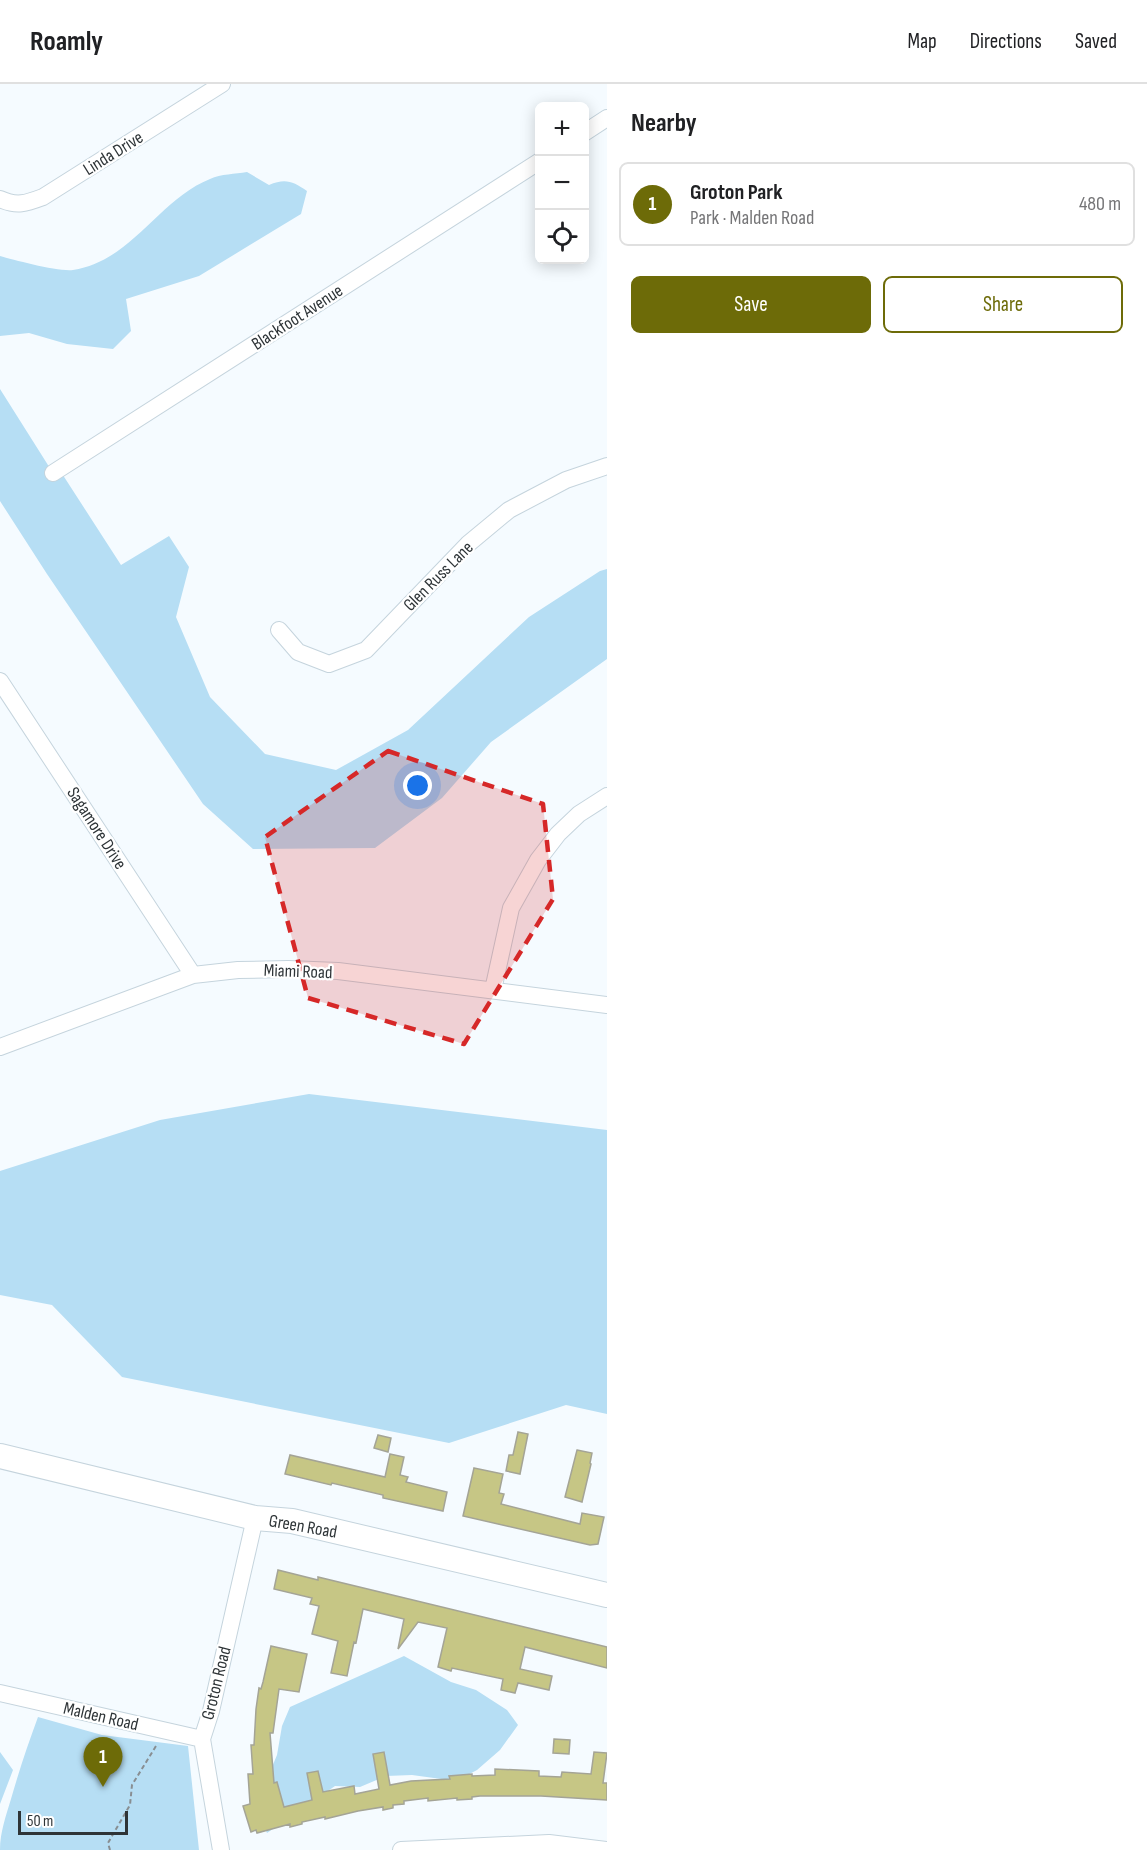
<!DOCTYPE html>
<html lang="en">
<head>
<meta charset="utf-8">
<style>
  :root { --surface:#fff; --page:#f2f2f2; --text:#202124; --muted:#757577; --line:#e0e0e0; --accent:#6d6b08 }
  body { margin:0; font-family:"Sofia Sans Condensed",sans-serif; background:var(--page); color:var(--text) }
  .controls { position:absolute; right:18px; top:18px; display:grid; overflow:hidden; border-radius:9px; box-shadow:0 3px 15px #0003 }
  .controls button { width:54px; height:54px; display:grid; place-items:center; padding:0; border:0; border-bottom:2px solid var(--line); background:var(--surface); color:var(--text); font:30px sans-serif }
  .scale { position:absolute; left:18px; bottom:15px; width:110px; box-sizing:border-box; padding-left:6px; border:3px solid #2e3437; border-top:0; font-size:16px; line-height:21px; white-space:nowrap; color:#2e3437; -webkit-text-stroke:4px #fff; paint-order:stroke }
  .you { position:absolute; left:418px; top:702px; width:21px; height:21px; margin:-15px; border:4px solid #fff; border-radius:50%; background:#1a73e8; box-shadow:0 0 0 9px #1a73e833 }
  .badge { display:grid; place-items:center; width:39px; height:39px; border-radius:50%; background:var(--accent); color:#fff; font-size:20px; font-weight:700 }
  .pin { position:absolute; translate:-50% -50px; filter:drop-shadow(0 2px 3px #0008) }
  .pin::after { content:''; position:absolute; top:32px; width:21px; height:18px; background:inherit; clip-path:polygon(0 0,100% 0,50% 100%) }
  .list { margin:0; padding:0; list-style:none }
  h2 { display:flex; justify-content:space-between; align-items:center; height:78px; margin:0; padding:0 24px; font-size:26px }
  h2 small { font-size:20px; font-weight:400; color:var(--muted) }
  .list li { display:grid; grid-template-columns:39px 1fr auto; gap:18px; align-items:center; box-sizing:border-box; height:84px; margin:0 12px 12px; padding:0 12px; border:2px solid var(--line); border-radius:9px }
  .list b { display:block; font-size:22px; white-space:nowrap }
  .list p { margin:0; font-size:20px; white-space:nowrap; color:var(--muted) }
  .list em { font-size:20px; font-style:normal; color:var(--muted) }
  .actions { display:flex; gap:12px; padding:18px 24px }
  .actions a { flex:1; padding:14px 0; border:2px solid var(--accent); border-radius:9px; text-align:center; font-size:21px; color:var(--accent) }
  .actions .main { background:var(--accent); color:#fff }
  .icon { flex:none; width:33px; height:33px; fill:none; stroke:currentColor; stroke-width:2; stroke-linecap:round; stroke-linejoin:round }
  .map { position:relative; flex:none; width:607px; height:1766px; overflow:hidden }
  header { display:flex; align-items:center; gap:36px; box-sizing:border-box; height:84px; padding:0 30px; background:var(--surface); border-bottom:2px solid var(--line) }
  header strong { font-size:28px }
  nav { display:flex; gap:33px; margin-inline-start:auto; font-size:21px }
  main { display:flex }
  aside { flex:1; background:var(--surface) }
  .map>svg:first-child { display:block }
  .green { fill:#b6def4 }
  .building { fill:#c6c685; stroke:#a4a496; stroke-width:1.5 }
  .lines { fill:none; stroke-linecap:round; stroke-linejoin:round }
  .street-casing { stroke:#c5d4dd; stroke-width:18 }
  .secondary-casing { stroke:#c5d4dd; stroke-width:26 }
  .path { stroke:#888e92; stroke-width:2; stroke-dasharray:4.5 3; stroke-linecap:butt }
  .street { stroke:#fff; stroke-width:16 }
  .secondary { stroke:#fff; stroke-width:24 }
  .marked { fill:#d62828; fill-opacity:0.2; stroke:#d62828; stroke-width:4.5; stroke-dasharray:12 8; stroke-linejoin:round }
  .labels { text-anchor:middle; stroke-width:4.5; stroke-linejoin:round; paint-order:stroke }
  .street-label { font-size:18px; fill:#2e3437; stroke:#fff }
</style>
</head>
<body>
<header>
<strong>Roamly</strong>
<nav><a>Map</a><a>Directions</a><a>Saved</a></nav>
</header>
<main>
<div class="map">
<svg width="607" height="1766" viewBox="0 0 607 1766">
  <rect width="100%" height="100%" fill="#f5fbff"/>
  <path class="green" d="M247,88L269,101C285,94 293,97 307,107L301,130L199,192L126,215L131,247L113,265L67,260L29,249L0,252V172C14,176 59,188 73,186C132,177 159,115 210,95C221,90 235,90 247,88Z
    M0,305L53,389L59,385L121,481L169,452L189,483L176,533L210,613L265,670L336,686L408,646L529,533L600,487L607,485V575L491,658L442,714L375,764L253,765L203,720L47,490L0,417Z
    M309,1010L607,1046V1330L566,1321L449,1359L122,1293L52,1221L0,1211V1087L160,1036Z
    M404,1572L451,1598L476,1606L507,1626L518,1641L500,1666L477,1686L456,1697L412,1691L386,1692L360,1703L335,1702L267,1749L255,1720L267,1695L277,1671L282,1642L290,1623Z
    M38,1633L102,1651L188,1662L199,1766H0C0,1748 6,1732 11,1715C19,1687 28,1660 38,1633Z
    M0,1668L13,1686L0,1720Z"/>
  <path class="building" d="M518,1348L528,1350L520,1390L506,1387L509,1371H513Z
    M378,1351L391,1354L388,1368L374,1364Z
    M577,1366L592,1369L590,1379L591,1380L582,1418L565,1413Z
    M390,1370L404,1373L400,1391L408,1393L406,1398L447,1408L443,1427L383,1414V1411L332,1399L331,1401L285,1390L290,1371L385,1393Z
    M474,1384L503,1390L499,1409L504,1410L501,1420L580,1440L582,1429L604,1433L598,1460L590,1461L463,1432Z
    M278,1486L318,1496V1493L607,1563V1584L525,1563L520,1585L552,1592L549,1606L518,1599L515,1609L501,1606L503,1595L452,1584L451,1587L438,1583L447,1544L418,1538L398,1565L404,1535L363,1525L356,1559L354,1558L347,1592L331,1589L338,1557L312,1550L319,1522L310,1520L312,1514L274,1505Z
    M271,1562L307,1570L299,1608L279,1605L273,1649H270L274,1699L277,1698L284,1723L312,1716L307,1689L318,1687L323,1708L354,1702L355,1710L379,1705L373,1670L384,1668L390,1701L411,1697L450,1695L449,1692L472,1690V1692L495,1691V1685L539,1687V1692L561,1693L562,1688L591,1690L594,1668L607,1669L603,1699H607V1716L541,1712H480L472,1713V1715L457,1716V1714L428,1717V1714L404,1717V1720L393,1721V1724L383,1726V1723L358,1727L325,1735V1733L302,1738V1740L290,1743V1740L257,1749L256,1746L251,1748L243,1722L250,1720L248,1690H253L251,1661H254L256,1625L259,1604L261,1605L263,1598Z
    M554,1655L570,1656L569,1670L553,1669Z"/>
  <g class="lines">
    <g class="street-casing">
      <path id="street" d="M584,49L607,34
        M0,115C17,123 27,119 43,113L222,0
        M53,389L540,77
        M279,546L298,568L329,580L366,566L468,460L509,426L566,396L607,382
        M0,597L193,891
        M493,906L511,824L538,776L558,750L579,730L607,712
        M0,963L193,891L238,886L288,885L338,887L607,921
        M0,1609L202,1655
        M221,1766L202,1655L211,1627L255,1434
        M401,1766L549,1759L607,1766"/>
    </g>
    <g class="secondary-casing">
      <path id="secondary" d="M0,1372L255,1434L292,1437L607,1511"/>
    </g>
    <path class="path" d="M110,1766L108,1759L130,1721L132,1701L156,1662"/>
    <use href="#street" class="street"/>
    <use href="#secondary" class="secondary"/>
  </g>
  <path class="marked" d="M388,667L543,720L553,815L464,960L308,914L265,753Z"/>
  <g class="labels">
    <g class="street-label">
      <text transform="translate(113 69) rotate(-32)" y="6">Linda Drive</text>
      <text transform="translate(297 233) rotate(-33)" y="6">Blackfoot Avenue</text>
      <text transform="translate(438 492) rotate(-45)" y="6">Glen Russ Lane</text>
      <text transform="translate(97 744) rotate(57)" y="6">Sagamore Drive</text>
      <text transform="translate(298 887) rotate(2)" y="6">Miami Road</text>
      <text transform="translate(303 1442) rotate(10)" y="6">Green Road</text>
      <text transform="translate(216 1599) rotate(-76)" y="6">Groton Road</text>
      <text transform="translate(101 1632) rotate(13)" y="6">Malden Road</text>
    </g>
  </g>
</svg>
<div class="controls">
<button>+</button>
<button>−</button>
<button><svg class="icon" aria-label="locate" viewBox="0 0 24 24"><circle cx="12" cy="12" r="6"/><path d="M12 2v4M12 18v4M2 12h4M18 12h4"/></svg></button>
</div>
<div class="scale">50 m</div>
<div class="you"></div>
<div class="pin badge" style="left:103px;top:1703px">1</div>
</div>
<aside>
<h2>Nearby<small></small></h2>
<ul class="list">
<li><span class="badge">1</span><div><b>Groton Park</b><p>Park · Malden Road</p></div><em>480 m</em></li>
</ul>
<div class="actions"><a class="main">Save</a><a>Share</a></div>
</aside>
</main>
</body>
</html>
